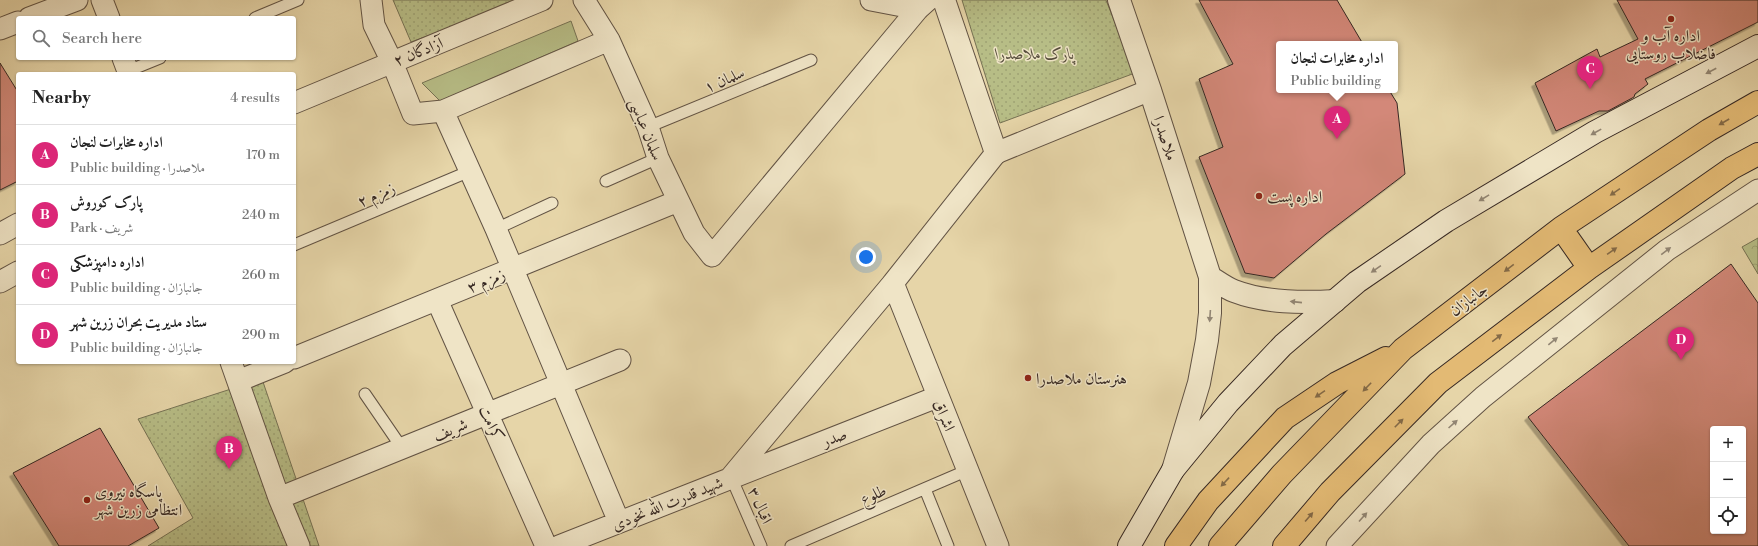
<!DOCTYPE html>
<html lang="en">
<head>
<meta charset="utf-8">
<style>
  :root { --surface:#fff; --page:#f2f2f2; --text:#222; --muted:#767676; --line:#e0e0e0; --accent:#db2777 }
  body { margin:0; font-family:"Libre Bodoni",Amiri,serif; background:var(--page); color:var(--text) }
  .controls { position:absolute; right:12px; bottom:12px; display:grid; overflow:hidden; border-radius:4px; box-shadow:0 1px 3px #0004 }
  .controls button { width:36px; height:36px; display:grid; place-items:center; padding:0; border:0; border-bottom:1px solid var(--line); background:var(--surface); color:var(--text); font:20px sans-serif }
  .you { position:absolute; left:866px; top:257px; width:14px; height:14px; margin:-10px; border:3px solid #fff; border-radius:50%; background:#1a73e8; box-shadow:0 0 0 6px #1a73e833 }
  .badge { display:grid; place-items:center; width:26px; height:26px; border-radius:50%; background:var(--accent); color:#fff; font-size:13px; font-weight:700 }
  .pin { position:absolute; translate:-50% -33px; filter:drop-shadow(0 1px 2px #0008) }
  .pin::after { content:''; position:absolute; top:21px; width:14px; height:12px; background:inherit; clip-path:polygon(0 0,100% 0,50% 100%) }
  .popup { position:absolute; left:1276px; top:41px; width:122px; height:52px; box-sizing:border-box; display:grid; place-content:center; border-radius:4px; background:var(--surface); filter:drop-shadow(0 1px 3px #0005); font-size:13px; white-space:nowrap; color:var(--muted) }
  .popup b { font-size:15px; color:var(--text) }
  .popup::after { content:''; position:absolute; left:50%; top:100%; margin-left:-8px; border:8px solid transparent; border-top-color:var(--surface) }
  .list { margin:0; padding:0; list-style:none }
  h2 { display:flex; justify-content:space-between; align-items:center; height:52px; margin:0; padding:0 16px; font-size:17px }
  h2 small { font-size:13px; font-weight:400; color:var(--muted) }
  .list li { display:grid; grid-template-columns:26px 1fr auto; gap:12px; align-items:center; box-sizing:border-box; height:60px; padding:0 16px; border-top:1px solid var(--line) }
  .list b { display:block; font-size:15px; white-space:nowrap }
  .list p { margin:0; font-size:13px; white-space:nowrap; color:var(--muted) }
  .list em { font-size:13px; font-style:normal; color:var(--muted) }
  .icon { flex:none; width:22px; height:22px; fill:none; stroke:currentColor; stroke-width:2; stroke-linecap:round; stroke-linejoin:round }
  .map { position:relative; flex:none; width:1758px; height:546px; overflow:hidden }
  .search { position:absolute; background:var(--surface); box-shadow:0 1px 3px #0004; left:16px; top:16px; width:280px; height:44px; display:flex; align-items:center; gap:10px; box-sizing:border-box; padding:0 14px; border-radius:4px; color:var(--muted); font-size:15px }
  .panel { position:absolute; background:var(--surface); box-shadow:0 1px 3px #0004; left:16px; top:72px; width:280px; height:292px; border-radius:4px }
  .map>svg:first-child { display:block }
  .grass { fill:#b7bd86; stroke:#767254 }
  .forest { fill:url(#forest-crowns); stroke:#767254 }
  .park { fill:url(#park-dots); stroke:#767254 }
  .building { fill:#d38879; stroke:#362823; fill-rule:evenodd; filter:url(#shadow) }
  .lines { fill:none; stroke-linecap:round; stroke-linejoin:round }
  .service-casing { stroke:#625344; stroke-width:13 }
  .minor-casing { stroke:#625344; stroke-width:23 }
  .tertiary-casing { stroke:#625344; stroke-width:24 }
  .secondary-casing { stroke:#362823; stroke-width:24 }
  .primary-casing { stroke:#362823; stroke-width:24 }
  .service { stroke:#efe4c6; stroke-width:11 }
  .minor { stroke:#efe4c6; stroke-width:21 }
  .tertiary { stroke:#efe4c6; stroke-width:22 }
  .secondary { stroke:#efe4c6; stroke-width:22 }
  .primary { stroke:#e3ba74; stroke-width:22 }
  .oneway { fill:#928674 }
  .oneway2 { fill:#846a47 }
  .poi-dot { fill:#8f2418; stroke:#efe4c6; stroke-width:1.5 }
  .labels { text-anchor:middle; stroke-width:3; stroke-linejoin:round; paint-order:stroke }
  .poi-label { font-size:16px; fill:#362823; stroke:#efe4c6; text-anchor:start }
  .street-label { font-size:16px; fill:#362823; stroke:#efe4c6 }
  .park-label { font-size:16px; font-style:italic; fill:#564d3c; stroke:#efe4c6 }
</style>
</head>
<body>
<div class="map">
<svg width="1758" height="546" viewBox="0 0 1758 546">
  <defs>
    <pattern id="forest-crowns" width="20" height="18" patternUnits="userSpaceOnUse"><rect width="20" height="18" fill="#b7bd86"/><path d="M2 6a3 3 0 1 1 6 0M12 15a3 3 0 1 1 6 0" fill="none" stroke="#9ea273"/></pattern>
    <pattern id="park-dots" width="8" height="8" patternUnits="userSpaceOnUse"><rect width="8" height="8" fill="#b7bd86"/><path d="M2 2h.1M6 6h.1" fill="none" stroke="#9ea273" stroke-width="1.8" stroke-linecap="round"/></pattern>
    <filter id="shadow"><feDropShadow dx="-3.5" dy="3.5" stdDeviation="0" flood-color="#0004"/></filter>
  </defs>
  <rect width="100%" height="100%" fill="#e6d5a8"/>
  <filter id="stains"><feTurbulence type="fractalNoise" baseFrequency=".005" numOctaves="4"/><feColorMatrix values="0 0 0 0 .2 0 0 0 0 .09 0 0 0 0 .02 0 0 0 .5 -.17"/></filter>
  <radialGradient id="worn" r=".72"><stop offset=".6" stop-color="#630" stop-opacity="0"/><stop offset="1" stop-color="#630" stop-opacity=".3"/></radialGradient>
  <path class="grass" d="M571,21L578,41L440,101L422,83Z"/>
  <path class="forest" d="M1758,238V274L1742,247Z"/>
  <path class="park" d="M393,0H525L411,42Z
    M962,0H1106L1135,73L1000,123Z
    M262,379L319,546H148L193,518L138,419Z"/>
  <path class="building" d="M1199,0H1337L1363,44H1279V90H1389L1397,103L1405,174L1326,234L1274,278L1245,273L1199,157L1223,147L1199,79L1233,64Z
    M1617,0H1758V22L1645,79L1648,84L1635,94L1634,97L1608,111H1599L1556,131L1535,83L1597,49L1600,57L1638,39Z
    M0,63L18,92V181L0,190Z
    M1731,264L1758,303V546H1629L1528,417ZM1713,429H1743V531H1713Z
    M100,428L159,528L128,546H59L13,473Z"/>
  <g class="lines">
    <g class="service-casing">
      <path id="service" d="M255,18L298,0
        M128,71L160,58
        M648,127L811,60
        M606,181L658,158
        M496,229L552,203
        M294,245L470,171
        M365,394L402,448
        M731,477L761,546
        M925,489L948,546
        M791,546L968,470"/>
    </g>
    <g class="minor-casing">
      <path id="minor" d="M102,0L109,18
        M371,0L374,25L392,62L413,114L443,111L609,40
        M584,0L609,40L648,127L658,158L694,233L712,256L918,9L928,0
        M871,0L918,9
        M29,18L77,0
        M0,29L18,22
        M123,58L129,74
        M294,103L542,0
        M443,111L496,229L619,522
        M0,234L18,224
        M0,282L18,272
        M893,283L998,546
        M437,300L546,546
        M294,358L678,201
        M231,362L279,498L299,546
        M238,381L285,362
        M731,477L893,283L996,153L1150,90
        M279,498L620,360
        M559,546L937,397
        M1337,546L1431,444L1483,397L1667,250L1758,190"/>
    </g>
    <g class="tertiary-casing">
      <path id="tertiary" d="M944,0L996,153
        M1119,0L1150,90L1210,277V313L1207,340L1199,383L1173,470
        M1210,277C1218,282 1226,288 1234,291C1265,303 1302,303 1335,301"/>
    </g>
    <g class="secondary-casing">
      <path id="secondary" d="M1129,546L1173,470L1228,403L1283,345L1357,282L1446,221L1595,132L1758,46"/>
    </g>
    <g class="primary-casing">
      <path id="primary" d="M1561,228L1589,268
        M1176,546L1208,501L1285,418L1337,383L1386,358
        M1220,546L1282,474L1403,349L1561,228L1709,130L1758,102
        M1284,546L1330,492L1438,383L1589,268L1732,168L1758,154"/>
    </g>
    <use href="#service" class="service"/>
    <use href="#minor" class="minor"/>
    <use href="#tertiary" class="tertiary"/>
    <use href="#secondary" class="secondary"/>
    <use href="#primary" class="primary"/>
  </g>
  <defs><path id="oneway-solid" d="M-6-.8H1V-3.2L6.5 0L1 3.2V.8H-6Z"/></defs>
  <g class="oneway">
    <use href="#oneway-solid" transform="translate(1711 71) rotate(152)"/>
    <use href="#oneway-solid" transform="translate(1596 132) rotate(151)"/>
    <use href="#oneway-solid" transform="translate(1484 198) rotate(149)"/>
    <use href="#oneway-solid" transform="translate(1666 251) rotate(-37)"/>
    <use href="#oneway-solid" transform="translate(1376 269) rotate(145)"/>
    <use href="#oneway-solid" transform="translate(1296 302) rotate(-174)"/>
    <use href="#oneway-solid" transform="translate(1210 316) rotate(94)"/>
    <use href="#oneway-solid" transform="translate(1553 341) rotate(-39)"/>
    <use href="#oneway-solid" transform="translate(1453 424) rotate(-42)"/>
    <use href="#oneway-solid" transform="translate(1363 517) rotate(-48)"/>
  </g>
  <g class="oneway2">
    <use href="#oneway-solid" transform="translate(1724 122) rotate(150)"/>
    <use href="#oneway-solid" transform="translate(1615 192) rotate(146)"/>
    <use href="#oneway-solid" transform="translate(1612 251) rotate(-35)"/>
    <use href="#oneway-solid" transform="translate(1509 268) rotate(143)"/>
    <use href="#oneway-solid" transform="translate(1497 338) rotate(-37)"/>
    <use href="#oneway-solid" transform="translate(1367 387) rotate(134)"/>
    <use href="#oneway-solid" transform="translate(1320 394) rotate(146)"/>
    <use href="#oneway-solid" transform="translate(1399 423) rotate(-45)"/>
    <use href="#oneway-solid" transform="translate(1225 482) rotate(133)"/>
    <use href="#oneway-solid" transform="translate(1309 517) rotate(-49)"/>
  </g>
  <g class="poi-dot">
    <circle cx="1671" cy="19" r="4"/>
    <circle cx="1259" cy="196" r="4"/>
    <circle cx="1028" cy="378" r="4"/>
    <circle cx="87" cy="500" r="4"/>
  </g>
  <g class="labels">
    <g class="poi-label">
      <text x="1671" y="41" text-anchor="middle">اداره آب و<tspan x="1671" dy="18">فاضلاب روستایی</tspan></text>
      <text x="1267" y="202">اداره پست</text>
      <text x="1036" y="384">هنرستان ملاصدرا</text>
      <text x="95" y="497">پاسگاه نیروی<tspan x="95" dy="18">انتظامی زرین شهر</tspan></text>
    </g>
    <g class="street-label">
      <text transform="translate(418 51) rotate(-22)" y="6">آزادگان ۲</text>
      <text transform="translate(724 79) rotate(-23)" y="6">سلمان ۱</text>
      <text transform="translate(647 129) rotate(68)" y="6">سلمان عباسی</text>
      <text transform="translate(1166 138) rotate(72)" y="6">ملاصدرا</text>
      <text transform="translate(376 194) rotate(-23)" y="6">زمزم ۲</text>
      <text transform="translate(486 280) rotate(-22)" y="6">زمزم ۳</text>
      <text transform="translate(1468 299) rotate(-37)" y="6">جانبازان</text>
      <text transform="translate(945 415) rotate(68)" y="6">اشراق</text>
      <text transform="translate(492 423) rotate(66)" y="6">کرامت</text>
      <text transform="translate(450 429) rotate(-22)" y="6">شریف</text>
      <text transform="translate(834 437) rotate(-21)" y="6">صدر</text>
      <text transform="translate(873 494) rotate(-23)" y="6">طلوع</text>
      <text transform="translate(667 503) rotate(-22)" y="6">شهید قدرت الله نخودی</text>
      <text transform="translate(761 505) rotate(66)" y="6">اقبال ۳</text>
    </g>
    <g class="park-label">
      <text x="1035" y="59">پارک ملاصدرا</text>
    </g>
  </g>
  <rect width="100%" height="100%" filter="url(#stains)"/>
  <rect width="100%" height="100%" fill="url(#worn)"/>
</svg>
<div class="controls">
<button>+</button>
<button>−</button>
<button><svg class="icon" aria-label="locate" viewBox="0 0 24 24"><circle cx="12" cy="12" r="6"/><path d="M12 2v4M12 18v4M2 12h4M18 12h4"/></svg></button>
</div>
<div class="you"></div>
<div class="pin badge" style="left:1337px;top:139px">A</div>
<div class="popup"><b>اداره مخابرات لنجان</b>Public building</div>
<div class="pin badge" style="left:229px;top:469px">B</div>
<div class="pin badge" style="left:1590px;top:89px">C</div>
<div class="pin badge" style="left:1681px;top:360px">D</div>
<div class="search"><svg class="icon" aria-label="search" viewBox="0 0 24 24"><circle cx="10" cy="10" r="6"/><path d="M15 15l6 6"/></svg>Search here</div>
<section class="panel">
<h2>Nearby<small>4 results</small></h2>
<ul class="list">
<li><span class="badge">A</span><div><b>اداره مخابرات لنجان</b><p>Public building · ملاصدرا</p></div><em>170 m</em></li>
<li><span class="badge">B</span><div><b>پارک کوروش</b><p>Park · شریف</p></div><em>240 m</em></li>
<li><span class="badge">C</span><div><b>اداره دامپزشکی</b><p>Public building · جانبازان</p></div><em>260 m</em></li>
<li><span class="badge">D</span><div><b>ستاد مدیریت بحران زرین شهر</b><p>Public building · جانبازان</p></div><em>290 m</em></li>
</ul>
</section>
</div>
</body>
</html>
